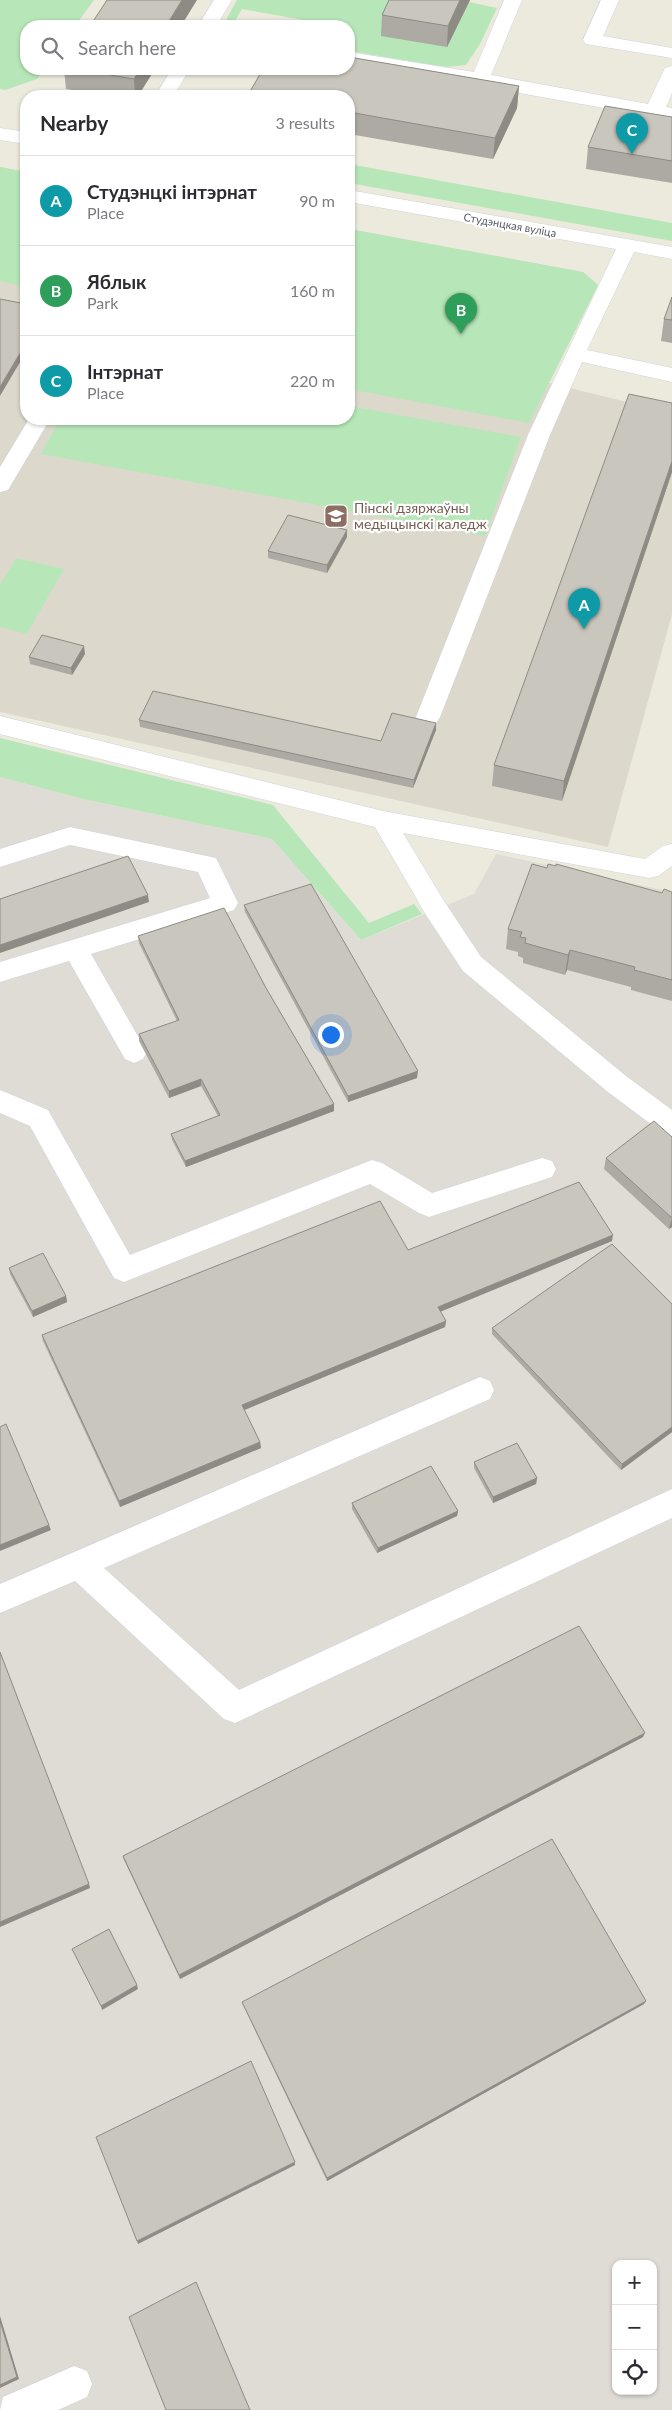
<!DOCTYPE html>
<html lang="en">
<head>
<meta charset="utf-8">
<style>
  :root { --surface:#fff; --page:#f7f7f7; --text:#2b2b33; --muted:#7c7c81; --line:#e1e1e2; --accent:#2563eb }
  body { margin:0; font-family:Lato,sans-serif; background:var(--page); color:var(--text) }
  .controls { position:absolute; right:15px; bottom:15px; display:grid; overflow:hidden; border-radius:10px; box-shadow:0 1px 4px #0004 }
  .controls button { width:45px; height:45px; display:grid; place-items:center; padding:0; border:0; border-bottom:1px solid var(--line); background:var(--surface); color:var(--text); font:25px sans-serif }
  .you { position:absolute; left:330px; top:1034px; width:18px; height:18px; margin:-12px; border:4px solid #fff; border-radius:50%; background:#1a73e8; box-shadow:0 0 0 8px #1a73e833 }
  .badge { display:grid; place-items:center; width:32px; height:32px; border-radius:50%; background:var(--accent); color:#fff; font-size:16px; font-weight:700 }
  .pin { position:absolute; translate:-50% -41px; filter:drop-shadow(0 1px 2px #0008) }
  .pin::after { content:''; position:absolute; top:26px; width:18px; height:15px; background:inherit; clip-path:polygon(0 0,100% 0,50% 100%) }
  .list { margin:0; padding:0; list-style:none }
  h2 { display:flex; justify-content:space-between; align-items:center; height:65px; margin:0; padding:0 20px; font-size:21px }
  h2 small { font-size:16px; font-weight:400; color:var(--muted) }
  .list li { display:grid; grid-template-columns:32px 1fr auto; gap:15px; align-items:center; box-sizing:border-box; height:90px; padding:0 20px; border-top:1px solid var(--line) }
  .list b { display:block; font-size:19px; white-space:nowrap }
  .list p { margin:0; font-size:16px; white-space:nowrap; color:var(--muted) }
  .list em { font-size:16px; font-style:normal; color:var(--muted) }
  .icon { flex:none; width:28px; height:28px; fill:none; stroke:currentColor; stroke-width:2; stroke-linecap:round; stroke-linejoin:round }
  .map { position:relative; flex:none; width:672px; height:2410px; overflow:hidden }
  .search { position:absolute; background:var(--surface); box-shadow:0 1px 4px #0004; left:20px; top:20px; width:335px; height:55px; display:flex; align-items:center; gap:12px; box-sizing:border-box; padding:0 18px; border-radius:20px; color:var(--muted); font-size:19px }
  .panel { position:absolute; background:var(--surface); box-shadow:0 1px 4px #0004; left:20px; top:90px; width:335px; height:335px; border-radius:20px }
  .map>svg:first-child { display:block }
  .industrial { fill:#dfdcd6; fill-rule:evenodd }
  .education { fill:#dcd9cc }
  .green { fill:#b7e7b8 }
  .lines { fill:none; stroke-linecap:round; stroke-linejoin:round }
  .minor-casing { stroke:#d1d4da; stroke-width:1 }
  .minor { fill:#fff; fill-rule:evenodd }
  .wall { fill:#adaaa3 }
  .shaded-wall { fill:#8d8b84 }
  .building { fill:#c9c6bd; stroke:#8d8b84 }
  .labels { text-anchor:middle; stroke-width:4.5; stroke-linejoin:round; paint-order:stroke }
  .far-street-label { font-size:11px; fill:#575b61; stroke:#fff }
  .education-label { font-size:14px; fill:#785e54; stroke:#fff; text-anchor:start }
</style>
</head>
<body>
<div class="map">
<svg width="672" height="2410" viewBox="0 0 672 2410">
  <rect width="100%" height="100%" fill="#eceadd"/>
  <path class="industrial" d="M0,777L83,799L272,839L361,940L474,894L496,854L672,892V2410H0ZM616,2264H653V2391H616Z"/>
  <path class="education" d="M0,167L26,172V419H349V229L583,272L598,285L549,383L672,413V614L608,847L0,712Z"/>
  <path class="green" d="M0,0H94L75,26H26V69H44L37,79L5,90L0,89Z
    M237,0H400L469,2L497,8L480,44L466,65L445,67L349,51V26H306L309,21L242,9L233,24L226,20Z
    M349,164L672,223V241L349,183Z
    M0,167L26,172V287L0,281Z
    M349,229L583,272L598,285L529,423L349,389Z
    M349,406L521,437L485,536L41,454L60,419H349Z
    M16,558L64,569L27,634L0,627V585Z
    M0,738L273,805L369,923L414,904L422,914L361,940L272,839L83,799L0,777Z"/>
  <g class="lines">
    <g class="minor-casing">
      <path id="minor" d="M214,0H232L216,26H198Z
        M504,0H522L491,75L648,104L663,72L665,68L672,66V93L666,107L672,108V120L349,63V52L474,72Z
        M601,0H619L603,36L672,48V58L586,44L583,40Z
        M172,69H190L173,96H155Z
        M0,128L26,132V144L0,140Z
        M349,190L672,247V259L634,252L587,350L672,368V382L582,362L550,435L440,717L436,723L428,726L420,723L416,717L528,435L616,249L349,202Z
        M29,419H50L8,490L0,492V467Z
        M0,716L383,811L645,859L663,846L672,844V866L658,876L649,878L403,833L444,901L481,957L626,1076L672,1110V1136L663,1133L608,1092L463,971L426,915L375,827L0,734Z
        M70,827L216,858L238,903L234,910L91,954L147,1052L143,1059L134,1063L125,1059L69,961L0,982V962L210,898L198,872L70,845L0,867V849Z
        M0,1090L48,1110L130,1255L372,1160L382,1163L432,1193L542,1158L552,1161L556,1169L552,1177L429,1217L419,1213L370,1184L124,1282L114,1278L30,1126L0,1113Z
        M480,1377L490,1381L494,1390L490,1399L104,1568L239,1690L672,1489V1518L235,1723L224,1719L75,1581L0,1613V1584Z
        M74,2366L87,2371L92,2384L87,2397L58,2410H0L3,2397Z"/>
    </g>
    <use href="#minor" class="minor"/>
  </g>
  <path class="wall" d="M389,0H470L447,47L381,36L382,15Z
    M349,57L519,86L517,108L493,159L349,134V96H248V95L263,69H349Z
    M64,69H155L138,96H110L66,89Z
    M672,117V183L586,169L588,147Z
    M672,297V343L661,341L664,319Z
    M672,403V472L562,801L492,786L494,765Z
    M347,537L327,573L268,558V551Z
    M85,654L72,675L30,664L29,657Z
    M139,720L381,741L436,730L413,788L140,727Z
    M672,892V1001L631,990V987L567,970L565,975L523,963V958L518,956V952L506,949L508,929L662,893Z
    M244,905L417,1078L348,1102L245,912Z
    M138,936L266,988L334,1104V1111L186,1167L172,1140L171,1134L218,1116L201,1086L169,1098L139,1041V1034L177,1021L139,943Z
    M672,1137V1227L669,1229L604,1169L606,1158Z
    M612,1241L440,1312L446,1321L445,1327L244,1410L260,1442L261,1448L120,1507L43,1341L42,1335L408,1250Z
    M9,1268L66,1296L67,1302L33,1317L10,1274Z
    M672,1304V1432L621,1470L492,1334V1328Z
    M474,1462L537,1478L536,1484L493,1503L474,1468Z
    M352,1503L458,1511L457,1516L377,1553L352,1509Z
    M643,1737L180,1979L124,1860L123,1856Z
    M242,2002L644,2004L327,2181L243,2005Z"/>
  <path class="shaded-wall" d="M182,0H197L181,26H166Z
    M460,0H470L447,47L448,26Z
    M140,69H155L138,96H135L134,79Z
    M519,86L517,108L493,159L495,138Z
    M26,343V352L0,396V387Z
    M672,461V472L562,801L564,781Z
    M347,530V537L327,573V565Z
    M84,646L85,654L72,675L71,668Z
    M436,723V730L413,788L414,780Z
    M148,895L149,902L0,953V945Z
    M570,950L567,970L565,975L568,955Z
    M418,1071L417,1078L348,1102V1096Z
    M201,1079V1086L169,1098V1091Z
    M334,1104V1111L186,1167L185,1161Z
    M672,1218V1227L669,1229Z
    M613,1235L612,1241L437,1313L438,1307Z
    M66,1296L67,1302L33,1317L32,1311Z
    M446,1321L445,1327L242,1411V1405Z
    M672,1427V1432L621,1470L622,1464Z
    M260,1442L261,1448L120,1507L119,1501Z
    M537,1478L536,1484L493,1503V1497Z
    M458,1511L457,1516L377,1553L378,1548Z
    M49,1525L51,1530L0,1551V1545Z
    M645,1733L643,1737L180,1979L179,1975Z
    M89,1884L90,1888L0,1927V1922Z
    M137,1985L138,1989L102,2010L101,2006Z
    M646,2001L644,2004L327,2181V2178Z
    M295,2162V2165L138,2244L137,2241Z
    M0,2316L19,2379L0,2388Z"/>
  <path class="building" d="M107,0H182L166,26H90Z
    M389,0H460L448,26L382,15Z
    M349,57L519,86L495,138L349,112V96H256L248,95L263,69H349Z
    M74,69H140L134,79Z
    M605,106L672,117V161L588,147Z
    M672,297V320L664,319Z
    M0,299L26,304V343L0,387Z
    M629,394L672,403V461L564,781L494,765Z
    M288,515L347,530L327,565L268,551Z
    M42,635L84,646L71,668L29,657Z
    M153,691L381,741L392,713L436,723L414,780L139,720Z
    M128,856L148,895L0,945V899Z
    M532,864L547,868L548,864L556,866V864L662,893L664,889L672,892V980L634,970L635,967L570,950L568,955L525,943L526,938L520,937L522,932L508,929Z
    M311,884L418,1071L348,1096L244,905Z
    M224,908L266,988L334,1104L185,1161L171,1134L220,1115L201,1079L169,1091L139,1034L179,1020L138,936Z
    M654,1121L672,1137V1218L606,1158Z
    M579,1182L613,1235L438,1307L446,1321L242,1405L260,1442L119,1501L42,1335L380,1201L408,1250Z
    M612,1244L672,1304V1427L622,1464L492,1328Z
    M43,1253L66,1296L32,1311L9,1268Z
    M6,1424L49,1525L0,1545V1427Z
    M517,1443L537,1478L493,1497L474,1462Z
    M431,1466L458,1511L378,1548L352,1503Z
    M579,1626L645,1733L179,1975L123,1856Z
    M0,1652L89,1884L0,1922Z
    M552,1839L646,2001L327,2178L242,2002Z
    M109,1929L137,1985L101,2006L72,1949Z
    M251,2061L295,2162L137,2241L96,2137Z
    M196,2282L250,2410H166L129,2317Z
    M0,2321L17,2377L0,2385Z"/>
  <defs>
    <g id="university-square" transform="scale(1.25)"><rect x="-9" y="-9" width="18" height="18" rx="4" fill="#8d6e63" stroke="#fff"/><path d="M0-5L7-2L0 1L-7-2ZM-4 1L0 2.5L4 1V4Q0 6-4 4Z" fill="#fff"/></g>
  </defs>
  <g fill-rule="evenodd">
    <use href="#university-square" x="336" y="516"/>
  </g>
  <g class="labels">
    <g class="far-street-label">
      <text transform="translate(510 225) rotate(10)" y="4">Студэнцкая вуліца</text>
    </g>
    <g class="education-label">
      <text x="354" y="513">Пінскі дзяржаўны<tspan x="354" dy="16">медыцынскі каледж</tspan></text>
    </g>
  </g>
</svg>
<div class="controls">
<button>+</button>
<button>−</button>
<button><svg class="icon" aria-label="locate" viewBox="0 0 24 24"><circle cx="12" cy="12" r="6"/><path d="M12 2v4M12 18v4M2 12h4M18 12h4"/></svg></button>
</div>
<div class="you"></div>
<div class="pin badge" style="left:584px;top:629px;background:#0f9aa8">A</div>
<div class="pin badge" style="left:461px;top:334px;background:#2e9e5b">B</div>
<div class="pin badge" style="left:632px;top:154px;background:#0f9aa8">C</div>
<div class="search"><svg class="icon" aria-label="search" viewBox="0 0 24 24"><circle cx="10" cy="10" r="6"/><path d="M15 15l6 6"/></svg>Search here</div>
<section class="panel">
<h2>Nearby<small>3 results</small></h2>
<ul class="list">
<li><span class="badge" style="background:#0f9aa8">A</span><div><b>Студэнцкі інтэрнат</b><p>Place</p></div><em>90 m</em></li>
<li><span class="badge" style="background:#2e9e5b">B</span><div><b>Яблык</b><p>Park</p></div><em>160 m</em></li>
<li><span class="badge" style="background:#0f9aa8">C</span><div><b>Інтэрнат</b><p>Place</p></div><em>220 m</em></li>
</ul>
</section>
</div>
</body>
</html>
